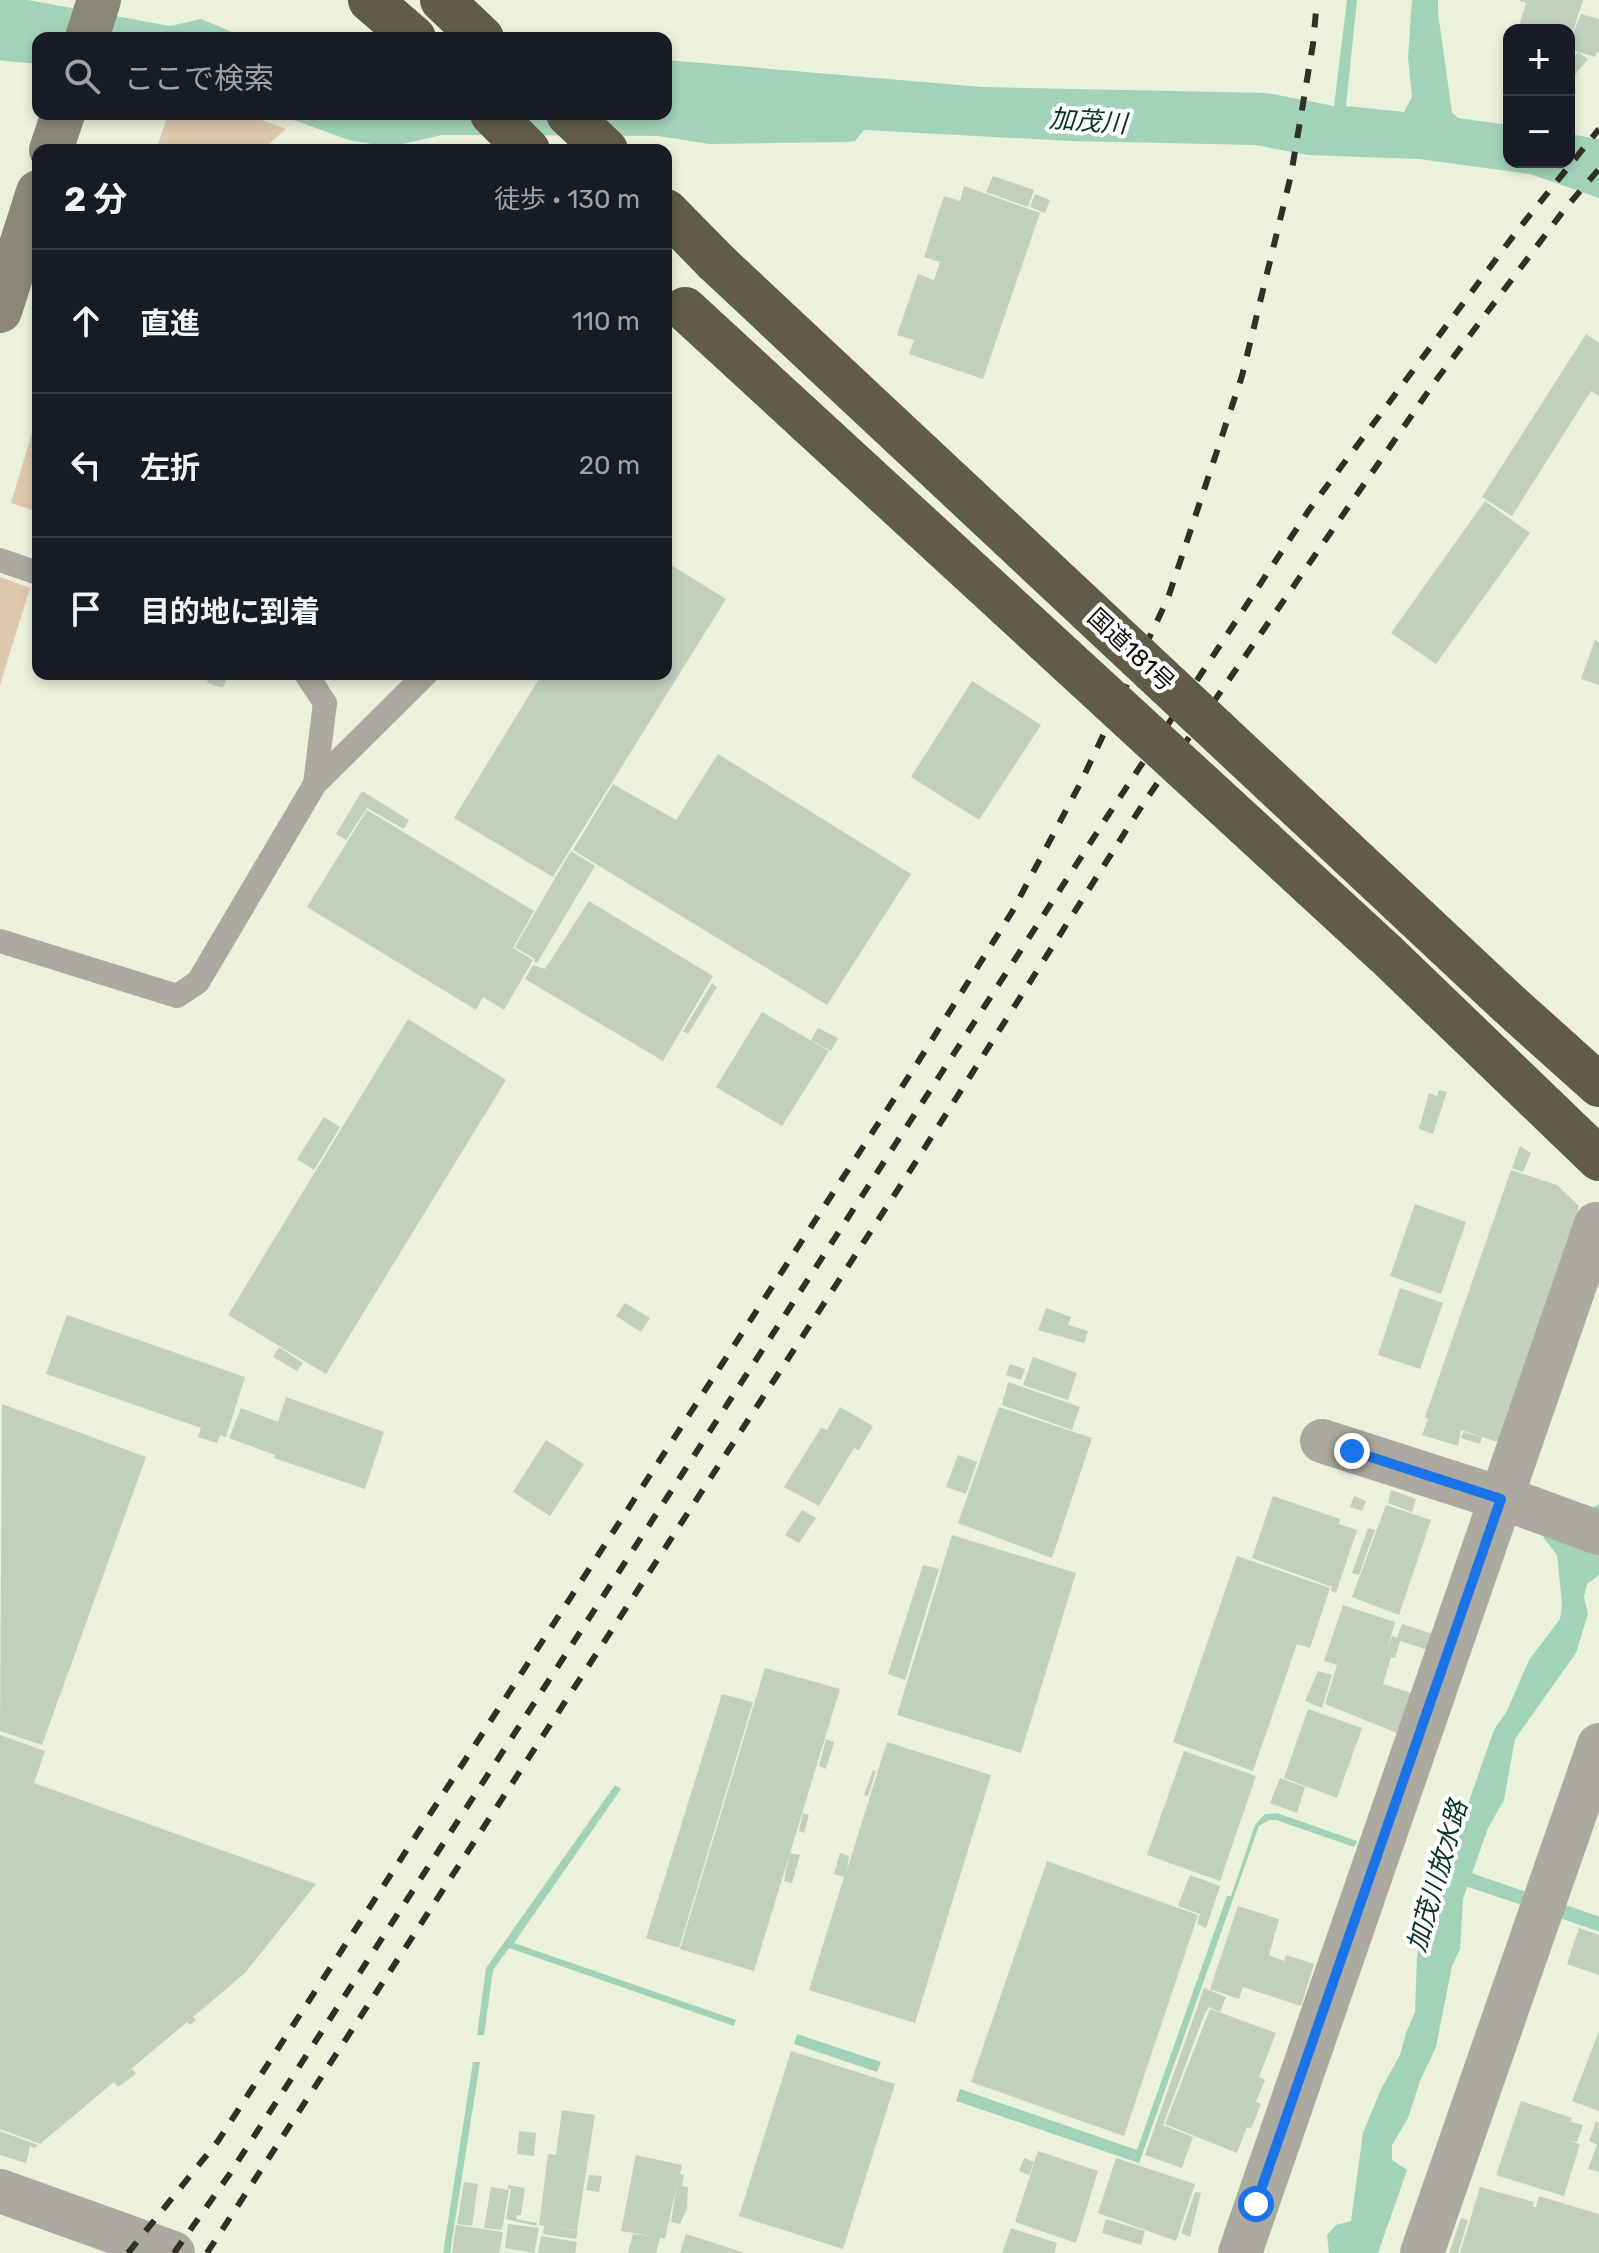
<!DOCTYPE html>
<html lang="ja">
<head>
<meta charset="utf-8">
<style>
  :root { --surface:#171b24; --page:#242831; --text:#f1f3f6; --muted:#9ea1a6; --line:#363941 }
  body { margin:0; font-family:Rubik,"Noto Sans JP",sans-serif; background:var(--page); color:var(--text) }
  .controls { position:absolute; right:24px; top:24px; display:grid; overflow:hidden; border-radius:16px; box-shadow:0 4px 12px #0003 }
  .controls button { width:72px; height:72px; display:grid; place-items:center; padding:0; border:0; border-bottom:2px solid var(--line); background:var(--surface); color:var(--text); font:40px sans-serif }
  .stop { position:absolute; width:24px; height:24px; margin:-18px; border:6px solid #1a73e8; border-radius:50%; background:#fff }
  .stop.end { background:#1a73e8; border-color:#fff; box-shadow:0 2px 8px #0008 }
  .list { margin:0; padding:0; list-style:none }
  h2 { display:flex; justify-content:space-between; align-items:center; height:104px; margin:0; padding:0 32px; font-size:34px }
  h2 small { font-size:26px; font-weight:400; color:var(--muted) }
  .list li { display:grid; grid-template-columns:52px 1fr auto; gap:24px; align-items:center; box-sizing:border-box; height:144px; padding:0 32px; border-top:2px solid var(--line) }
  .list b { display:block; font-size:30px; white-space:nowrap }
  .list em { font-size:26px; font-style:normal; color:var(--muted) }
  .icon { flex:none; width:44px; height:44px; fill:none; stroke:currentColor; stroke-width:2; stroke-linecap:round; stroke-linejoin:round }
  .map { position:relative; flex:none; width:1599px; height:2253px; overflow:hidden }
  .search { position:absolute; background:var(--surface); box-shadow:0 4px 12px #0003; left:32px; top:32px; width:640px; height:88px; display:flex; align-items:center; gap:20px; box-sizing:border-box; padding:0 28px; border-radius:16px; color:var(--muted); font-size:30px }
  .panel { position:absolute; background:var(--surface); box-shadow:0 4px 12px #0003; left:32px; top:144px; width:640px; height:536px; border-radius:16px }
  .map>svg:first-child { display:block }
  .green { fill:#dec9ad }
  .water { fill:#a2d3b9 }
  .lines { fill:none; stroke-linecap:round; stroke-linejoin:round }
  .stream { stroke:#a2d3b9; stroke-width:14 }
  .building { fill:#c1d1be }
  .lane { stroke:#aba9a0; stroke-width:24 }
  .street { stroke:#aba9a0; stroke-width:44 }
  .secondary { stroke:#8b887a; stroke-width:44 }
  .highway { stroke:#615c48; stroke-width:44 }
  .rail { stroke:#2e3127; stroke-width:6; stroke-dasharray:14 14; stroke-linecap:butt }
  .highway-bridge { stroke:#615c48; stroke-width:44 }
  .route { stroke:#1a73e8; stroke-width:10 }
  .labels { text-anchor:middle; stroke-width:8; stroke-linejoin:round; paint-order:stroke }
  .street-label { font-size:24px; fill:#0f1109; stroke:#fff }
  .water-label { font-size:26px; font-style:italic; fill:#0a3422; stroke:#fff }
</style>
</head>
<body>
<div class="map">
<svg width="1599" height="2253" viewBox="0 0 1599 2253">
  <rect width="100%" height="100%" fill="#ebf1da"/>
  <path class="green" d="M168,114H246L286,129L269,144L267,150H156Z
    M38,413V512L11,503Z
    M0,577L30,588L0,685Z"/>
  <path class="water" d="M0,0H28L170,26L201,19L246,38H38V64L4,61L0,60Z
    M1347,0H1357L1346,106L1404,112L1412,97L1408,57L1412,0H1438V13L1452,112L1458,118L1509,125V162H1569V134L1599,139V198L1530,174L1419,159L1308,155L1256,145L1070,141L864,130L855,141L843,142L710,144L658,136L442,135L389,147L349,140L277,114H666V60L982,87L1267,93L1334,106Z
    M1599,1504V1575L1587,1584L1584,1597L1588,1614L1576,1653L1515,1739L1504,1800L1488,1828L1463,1899L1460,1949L1452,1966L1436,2047L1420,2081L1408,2118L1392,2145V2160L1407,2170L1378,2253H1329L1327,2235L1336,2225L1351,2221L1363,2133L1381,2089L1400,2055L1406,2033L1415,2012L1417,1957L1423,1902L1442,1858L1461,1824L1494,1730L1507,1711L1529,1660L1560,1619L1562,1604L1557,1555L1543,1537Z
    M615,1785L621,1789L514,1943L736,2020L734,2026L509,1948L493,1970L484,2035H477L486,1968Z
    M1277,1813L1357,1841L1354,1847L1276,1820H1269L1259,1826L1139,2163L956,2101L960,2089L1137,2150L1227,1896H1231L1255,1825L1265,1814Z
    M797,2034L881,2062L877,2072L794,2044Z
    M473,2062H480L450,2253H443Z"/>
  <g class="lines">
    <path class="stream" d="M1461,1877L1599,1924"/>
  </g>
  <path class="building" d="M1518,0H1583L1570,41L1581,14L1599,19V53L1597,52L1595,57L1569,49V30H1518L1526,3Z
    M1578,52L1588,59L1569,82V64Z
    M993,176L1034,190L1028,207L986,192Z
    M964,186L1040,213L983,379L909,354L914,340L897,335L918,274L934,280L940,262L924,257L944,196L960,201Z
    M1035,194L1050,200L1045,213L1030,207Z
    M1586,334L1599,343V396L1591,391L1512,516L1482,497Z
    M1485,501L1530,533L1436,664L1391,633Z
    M666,562L726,599L553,877L454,818L542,674H666Z
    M1595,640L1599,642V685L1581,679Z
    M210,674H228L223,688L207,683Z
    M972,681L1041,725L979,820L911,777Z
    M718,754L911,874L827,1005L573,850L613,784L676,820Z
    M362,791L409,820L404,829L367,808L346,840L336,834Z
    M367,810L534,911L513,948L533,960L504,1010L483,997L476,1010L307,907Z
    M571,851L595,866L537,963L534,962L535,959L515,947Z
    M589,901L713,976L663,1061L525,979L533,965L545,969Z
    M712,983L717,987L688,1034L683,1031Z
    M762,1012L829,1051L782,1126L716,1087Z
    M408,1019L506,1080L326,1374L228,1315Z
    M818,1028L838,1038L831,1051L811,1040Z
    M1439,1090L1447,1092L1433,1134L1419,1129L1429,1093L1437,1096Z
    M324,1117L340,1127L314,1170L297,1159Z
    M1520,1146L1531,1153L1523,1172L1512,1168Z
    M1511,1170L1557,1185L1579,1206L1504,1444L1461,1430L1458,1446L1422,1435L1428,1419L1425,1417Z
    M1415,1204L1466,1222L1441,1294L1390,1276Z
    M1400,1288L1443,1303L1420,1369L1378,1355Z
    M625,1303L650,1318L641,1332L616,1316Z
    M1046,1308L1071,1317L1068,1325L1088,1331L1084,1343L1038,1330Z
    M67,1315L245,1377L226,1437L220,1435L217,1443L198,1437L201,1428L46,1374Z
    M279,1347L303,1363L297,1371L273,1357Z
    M1033,1357L1077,1373L1068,1400L1023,1385Z
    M1010,1364L1025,1369L1021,1380L1006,1375Z
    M1008,1382L1080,1407L1072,1430L1002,1405Z
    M286,1397L384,1432L365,1489L274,1458L275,1455L229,1438L241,1408L278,1422Z
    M2,1404L146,1457L42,1745L0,1731Z
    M840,1407L873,1426L859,1450L854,1448L819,1506L784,1487L821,1428L827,1430Z
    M999,1407L1092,1438L1052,1558L958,1523Z
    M1463,1432L1482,1437L1480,1444L1461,1438Z
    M546,1440L584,1464L550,1516L513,1492Z
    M958,1455L977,1462L966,1494L946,1487Z
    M1391,1490L1416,1499L1412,1512L1388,1503Z
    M1273,1496L1340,1519L1339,1524L1357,1530L1336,1593L1331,1591L1332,1587L1252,1558Z
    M1354,1496L1366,1501L1362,1511L1350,1507Z
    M1386,1505L1431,1520L1399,1615L1352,1597Z
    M802,1510L816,1518L799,1543L785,1535Z
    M1368,1528L1375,1530L1359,1575L1352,1573Z
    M952,1535L1076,1573L1021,1753L897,1715Z
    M1237,1556L1330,1588L1310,1648L1297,1644L1253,1771L1173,1742Z
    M923,1565L939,1569L905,1680L888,1674Z
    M1343,1605L1395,1622L1387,1650L1392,1636L1397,1638L1402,1624L1433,1634L1428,1650L1400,1641L1395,1658L1391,1657L1383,1684L1411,1693L1397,1733L1325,1704L1337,1665L1324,1661Z
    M765,1668L840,1689L790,1853L800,1855L792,1883L784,1881L789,1856L754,1971L680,1949Z
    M1318,1671L1332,1675L1322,1708L1305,1701Z
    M722,1694L753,1702L679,1948L646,1938Z
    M1308,1709L1362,1728L1337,1798L1284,1778Z
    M0,1735L45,1751L34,1783L316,1884L245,1973L193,2017L196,2020L190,2025L187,2022L125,2074L132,2069L136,2074L118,2087L114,2082L40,2144L0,2129Z
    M826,1739L834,1742L826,1769L819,1766Z
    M887,1742L991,1775L915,2023L809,1990L844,1877L834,1874L840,1853L849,1856L847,1870Z
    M1184,1751L1256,1776L1220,1881L1147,1855Z
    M873,1770L876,1771L868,1796L864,1795Z
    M1280,1778L1305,1787L1297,1813L1270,1803Z
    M803,1813L809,1815L804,1833L799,1831Z
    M1047,1861L1198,1915L1124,2136L971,2082Z
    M1190,1875L1220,1886L1206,1928L1197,1924L1200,1914L1178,1906Z
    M1238,1906L1279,1919L1269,1955L1284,1961L1286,1955L1314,1964L1301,2006L1243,1987L1239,1999L1210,1989Z
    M1579,1928L1599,1935V1975L1567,1964Z
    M1204,1988L1226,1997L1220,2012L1209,2007L1205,2013L1163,2125L1193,2137L1182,2168L1145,2155Z
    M1210,2009L1276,2033L1259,2077L1265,2080L1256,2102L1261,2104L1251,2129L1247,2127L1237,2153L1165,2124Z
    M1599,2031V2111L1572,2101Z
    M791,2051L895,2084L843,2249L739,2216Z
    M1521,2101L1572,2118L1571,2122L1583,2125L1577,2142L1566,2140L1580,2144L1564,2196L1496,2175Z
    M562,2110L595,2115L577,2230L555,2227L578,2231L576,2239L543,2234L544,2226L539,2225L548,2154L556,2155Z
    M1596,2121L1599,2123V2172L1588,2169L1597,2145L1589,2141Z
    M0,2131L38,2145L35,2148L30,2146L26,2163L0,2155Z
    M519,2131L536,2133L534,2156L517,2154Z
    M1038,2151L1098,2171L1076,2243L1015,2222Z
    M636,2155L682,2165L680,2174L684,2175L682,2186L688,2187L687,2208L680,2224L671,2222L677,2184L665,2239L660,2238L656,2253H628L633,2234L652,2236L621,2231Z
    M1024,2158L1034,2162L1029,2175L1019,2171Z
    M1116,2158L1195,2184L1176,2241L1098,2213Z
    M589,2175L602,2176L599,2192L586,2190Z
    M464,2182L478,2184L472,2226L457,2224Z
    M508,2185L525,2188L521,2215H517L516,2219L537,2223L536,2226L506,2219L511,2189H508Z
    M491,2187L509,2190L502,2230L484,2228Z
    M1480,2187L1534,2202L1533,2207H1536L1539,2196L1599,2214V2253H1460Z
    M1195,2192L1201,2193L1190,2237L1181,2233Z
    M1461,2218L1468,2220L1458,2253H1449Z
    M1106,2219L1145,2231L1141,2245L1102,2233Z
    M508,2224L539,2228L534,2253L505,2248Z
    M456,2225L503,2232L499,2253H452Z
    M1011,2228L1057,2243L1054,2253H1002Z
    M686,2234L742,2252V2253H680Z
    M541,2236L577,2242L575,2253H538Z"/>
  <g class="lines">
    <path class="lane" d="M0,560L38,573
      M306,674L325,703L315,784
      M0,941L177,996L198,982L315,784L426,674"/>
    <path class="street" d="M1322,1441L1528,1507L1599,1533
      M0,2191L173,2253
      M1240,2253L1596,1224
      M1422,2253L1599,1745"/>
    <path class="secondary" d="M87,38L99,0
      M51,150L63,114
      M0,311L38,192"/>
    <path class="highway" d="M370,0L414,38
      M442,0L482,38
      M492,114L528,150
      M568,114L606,150
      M666,211L716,262"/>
    <path class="rail" d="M128,2253L218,2141L918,1062L1012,912L1081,782L1168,598L1242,376L1291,175L1313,44L1317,0
      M174,2253L229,2175L1105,820L1309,510L1517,231L1599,129
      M207,2253L908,1174L1143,804L1434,383L1564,210L1599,169"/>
    <path class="highway-bridge" d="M716,262L1511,1006L1599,1085
      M685,309L1387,955L1599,1159"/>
  </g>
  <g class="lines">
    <path class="route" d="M1256,2204L1501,1499L1352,1451"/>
  </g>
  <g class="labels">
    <g class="street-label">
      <text transform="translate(1131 650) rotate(43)" y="8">国道181号</text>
    </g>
    <g class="water-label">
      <text transform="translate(1088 121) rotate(4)" y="9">加茂川</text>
      <text transform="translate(1437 1876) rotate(-74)" y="9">加茂川放水路</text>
    </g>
  </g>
</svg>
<div class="controls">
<button>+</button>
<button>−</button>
</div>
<div class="stop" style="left:1256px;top:2204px"></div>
<div class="stop end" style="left:1352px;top:1451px"></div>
<div class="search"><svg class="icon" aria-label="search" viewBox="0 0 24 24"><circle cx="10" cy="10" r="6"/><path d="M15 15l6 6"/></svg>ここで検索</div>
<section class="panel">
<h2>2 分<small>徒歩 · 130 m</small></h2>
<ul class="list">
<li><svg class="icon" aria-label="ahead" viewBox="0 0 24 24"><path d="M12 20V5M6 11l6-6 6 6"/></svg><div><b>直進</b></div><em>110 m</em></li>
<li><svg class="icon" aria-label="left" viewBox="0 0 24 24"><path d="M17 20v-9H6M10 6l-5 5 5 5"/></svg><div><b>左折</b></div><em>20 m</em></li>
<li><svg class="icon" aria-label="arrive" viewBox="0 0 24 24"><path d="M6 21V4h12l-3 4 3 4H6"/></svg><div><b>目的地に到着</b></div></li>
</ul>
</section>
</div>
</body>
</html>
